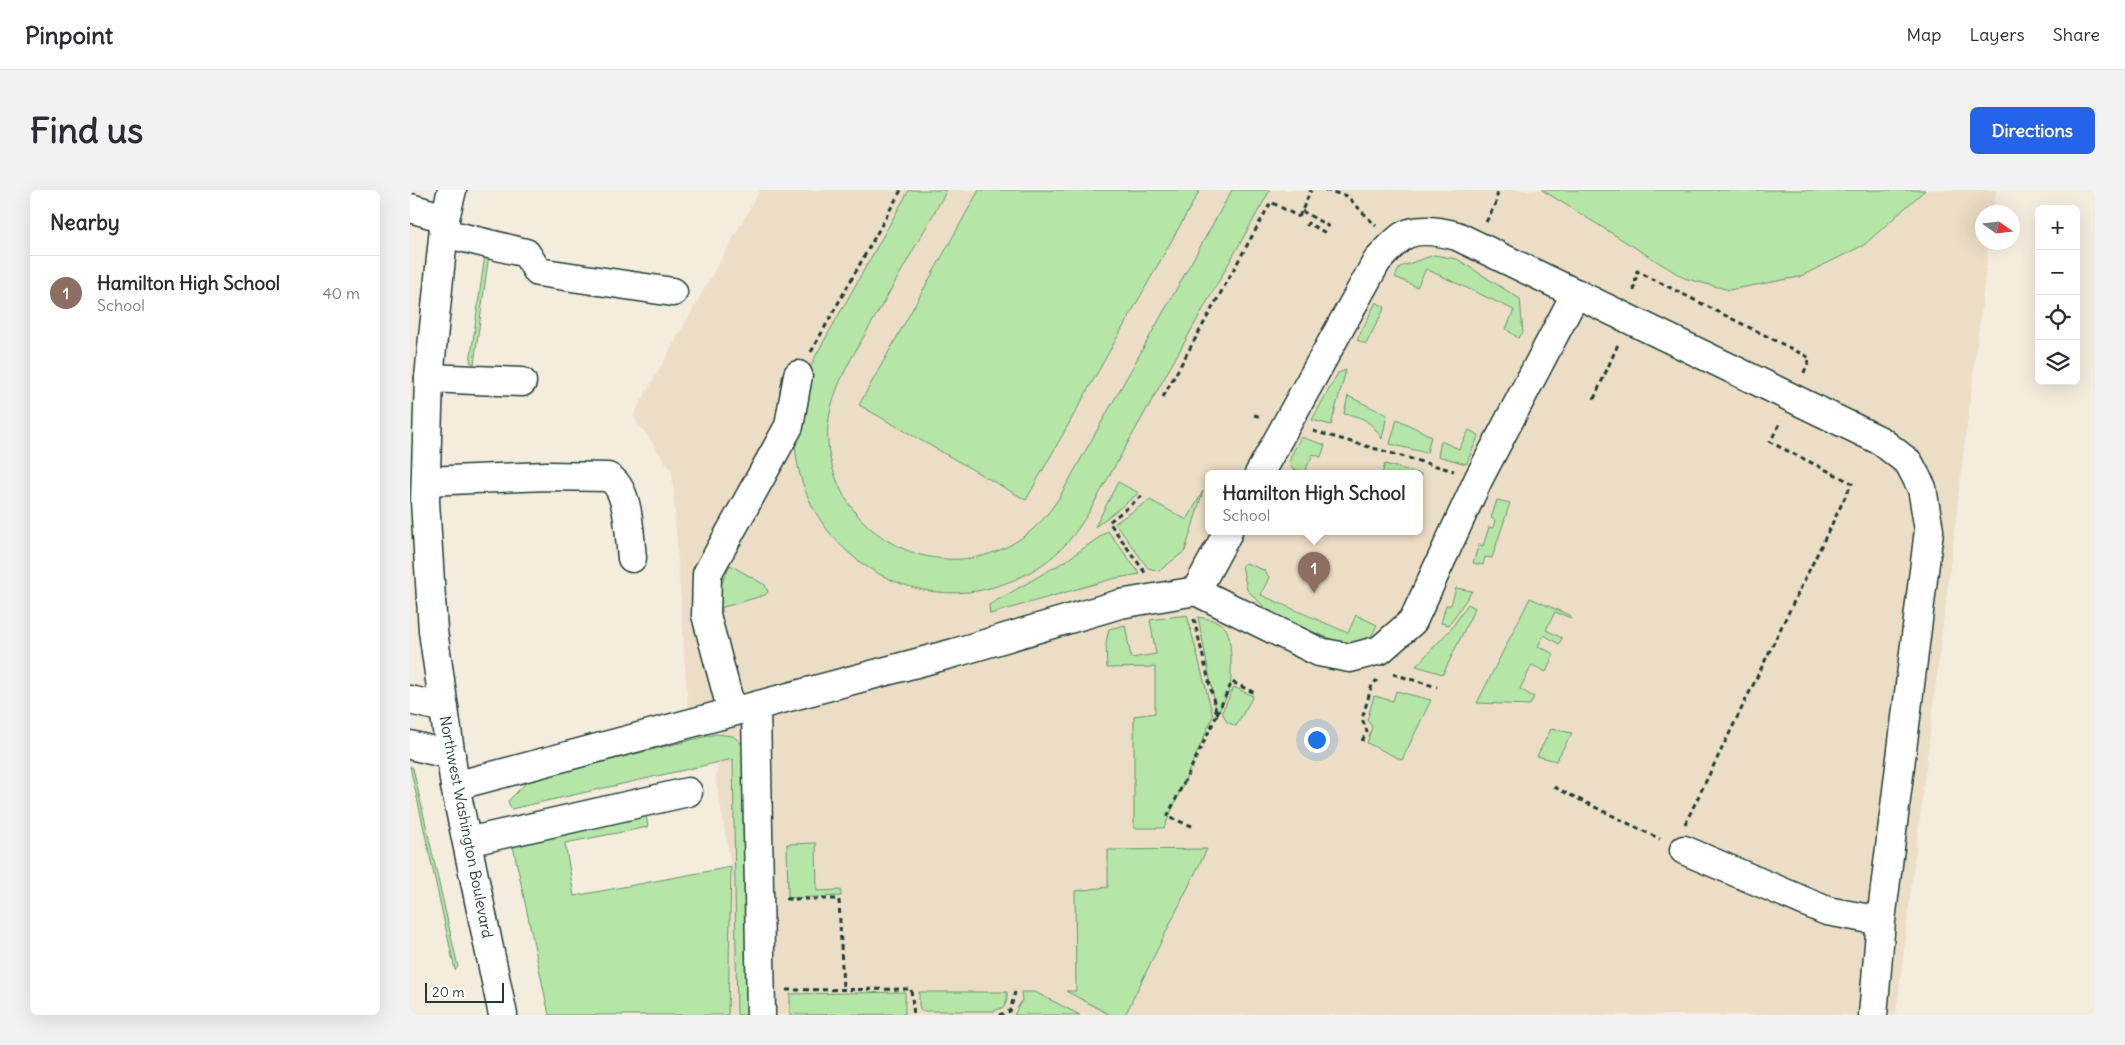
<!DOCTYPE html>
<html lang="en">
<head>
<meta charset="utf-8">
<style>
  :root { --surface:#fff; --page:#f2f2f3; --text:#2b2b33; --muted:#7c7c81; --line:#e1e1e2; --accent:#2563eb }
  body { margin:0; font-family:Delius,sans-serif; background:var(--page); color:var(--text) }
  .controls { position:absolute; right:15px; top:15px; display:grid; overflow:hidden; border-radius:8px; box-shadow:0 5px 20px #0002 }
  .controls button { width:45px; height:45px; display:grid; place-items:center; padding:0; border:0; border-bottom:1px solid var(--line); background:var(--surface); color:var(--text); font:25px sans-serif }
  .compass { position:absolute; left:1565px; top:15px; width:45px; height:45px; border-radius:50%; background:var(--surface); box-shadow:0 5px 20px #0002; rotate:104deg }
  .scale { position:absolute; left:15px; bottom:12px; width:79px; box-sizing:border-box; padding-left:5px; border:2px solid #1f3d34; border-top:0; font-size:14px; line-height:18px; white-space:nowrap; color:#1f3d34; -webkit-text-stroke:4px #fff; paint-order:stroke }
  .you { position:absolute; left:906px; top:549px; width:18px; height:18px; margin:-12px; border:4px solid #fff; border-radius:50%; background:#1a73e8; box-shadow:0 0 0 8px #1a73e833 }
  .badge { display:grid; place-items:center; width:32px; height:32px; border-radius:50%; background:var(--accent); color:#fff; font-size:16px; font-weight:700 }
  .pin { position:absolute; translate:-50% -41px; filter:drop-shadow(0 1px 2px #0008) }
  .pin::after { content:''; position:absolute; top:26px; width:18px; height:15px; background:inherit; clip-path:polygon(0 0,100% 0,50% 100%) }
  .popup { position:absolute; left:795px; top:280px; width:218px; height:65px; box-sizing:border-box; display:grid; place-content:center; border-radius:8px; background:var(--surface); filter:drop-shadow(0 1px 4px #0005); font-size:16px; white-space:nowrap; color:var(--muted) }
  .popup b { font-size:19px; color:var(--text) }
  .popup::after { content:''; position:absolute; left:50%; top:100%; margin-left:-10px; border:10px solid transparent; border-top-color:var(--surface) }
  .list { margin:0; padding:0; list-style:none }
  h2 { display:flex; justify-content:space-between; align-items:center; height:65px; margin:0; padding:0 20px; font-size:21px }
  h2 small { font-size:16px; font-weight:400; color:var(--muted) }
  .list li { display:grid; grid-template-columns:32px 1fr auto; gap:15px; align-items:center; box-sizing:border-box; height:75px; padding:0 20px; border-top:1px solid var(--line) }
  .list b { display:block; font-size:19px; white-space:nowrap }
  .list p { margin:0; font-size:16px; white-space:nowrap; color:var(--muted) }
  .list em { font-size:16px; font-style:normal; color:var(--muted) }
  .icon { flex:none; width:28px; height:28px; fill:none; stroke:currentColor; stroke-width:2; stroke-linecap:round; stroke-linejoin:round }
  .map { position:relative; flex:none; width:1685px; height:825px; overflow:hidden; border-radius:8px }
  header { display:flex; align-items:center; gap:30px; box-sizing:border-box; height:70px; padding:0 25px; background:var(--surface); border-bottom:1px solid var(--line) }
  header strong { font-size:24px }
  nav { display:flex; gap:28px; margin-inline-start:auto; font-size:18px }
  .intro { display:flex; align-items:center; justify-content:space-between; box-sizing:border-box; height:120px; padding:0 30px }
  h1 { margin:0; font-size:35px }
  .button { padding:12px 22px; border-radius:8px; background:var(--accent); color:#fff; font-size:18px; font-weight:700 }
  main { display:flex; gap:30px; padding:0 30px }
  aside { flex:1; background:var(--surface); border-radius:8px; box-shadow:0 5px 20px #0002 }
  .map>svg:first-child { display:block }
  .built { fill:#ecdec6; fill-rule:evenodd }
  .green { fill:#b5e6a7; stroke:#6a926e }
  .lines { fill:none; stroke-linecap:round; stroke-linejoin:round }
  .minor-casing { stroke:#1f3d34; stroke-width:31 }
  .major-casing { stroke:#1f3d34; stroke-width:31 }
  .path { stroke:#1f3d34; stroke-width:3; stroke-dasharray:5 4; stroke-linecap:butt }
  .minor { stroke:#fff; stroke-width:28 }
  .major { stroke:#fff; stroke-width:28 }
  .labels { text-anchor:middle; stroke-width:4; stroke-linejoin:round; paint-order:stroke }
  .street-label { font-size:15px; fill:#1f3d34; stroke:#fff }
</style>
</head>
<body>
<header>
<strong>Pinpoint</strong>
<nav><a>Map</a><a>Layers</a><a>Share</a></nav>
</header>
<div class="intro"><h1>Find us</h1><a class="button">Directions</a></div>
<main>
<aside>
<h2>Nearby<small></small></h2>
<ul class="list">
<li><span class="badge" style="background:#8d6e63">1</span><div><b>Hamilton High School</b><p>School</p></div><em>40 m</em></li>
</ul>
</aside>
<div class="map">
<svg width="1685" height="825" viewBox="0 0 1685 825">
  <rect width="100%" height="100%" fill="#f4ecdd"/>
  <filter id="ink" filterUnits="userSpaceOnUse"><feTurbulence type="fractalNoise" baseFrequency=".02" numOctaves="2"/><feDisplacementMap in="SourceGraphic" scale="10" xChannelSelector="R" yChannelSelector="G"/><feConvolveMatrix kernelMatrix="1 2 1 2 8 2 1 2 1" color-interpolation-filters="sRGB"/></filter>
  <g filter="url(#ink)">
    <path class="built" d="M350,0H1586L1583,22H1572V52L1579,53L1486,825H318L321,677L306,591L312,525L279,534L262,281L223,226ZM799,284H1009V342H799Z"/>
    <path class="green" d="M499,0H537C514,41 491,82 468,122C448,158 422,194 418,236C416,258 422,282 432,302C465,366 550,390 610,349C627,338 638,324 649,308L822,0H860L679,322C670,336 661,350 649,361C628,381 600,394 572,400C474,419 381,339 385,239C386,215 395,189 405,167Z
      M569,0H790L616,310L449,215Z
      M1132,0H1515L1454,55L1389,87L1319,100L1274,88Z
      M79,64L64,174L60,172L75,65Z
      M1024,65L1047,69L1110,109L1113,143L1108,148L1096,139L1104,120L1016,79L1007,97L985,87L990,77Z
      M966,112L975,117L956,154L947,150Z
      M936,180L921,235L902,230L928,183Z
      M938,206L977,225L972,249C962,233 954,226 934,224Z
      M987,229L1021,246L1017,263L980,254Z
      M1059,240L1069,245L1056,274L1028,266L1031,251L1049,259Z
      M891,247L915,255L911,267L903,264L895,281L885,280L879,275L881,266Z
      M975,274L1011,284L1009,291V284H972Z
      M708,292L729,303L685,337Z
      M793,301L775,361L749,381L738,378L705,333L740,310L777,330Z
      M1087,310L1100,313L1083,365L1082,368L1075,367L1073,375L1063,373L1069,354L1073,356L1079,337L1083,338L1085,330L1081,328Z
      M698,341L730,384L702,389L580,424L579,415L657,370Z
      M836,373L854,380L859,387L851,405L938,443L946,425L967,435L953,462L864,426L837,400L832,375Z
      M320,375L355,395L358,402L355,405L307,419V404Z
      M1046,398L1062,401L1039,435L1031,433L1036,415H1041Z
      M1120,408L1161,426V428L1145,422L1136,440L1152,448L1149,454L1134,445L1128,456L1144,464L1136,482L1122,475L1110,499L1124,507L1120,515L1067,513Z
      M1058,414L1065,418L1033,484L1006,476L1041,439Z
      M777,425L803,526L754,638H724V526L745,523V477L697,478L696,453L699,439L715,435L721,468L746,464L740,430Z
      M788,427C798,429 810,430 816,439C822,448 822,486 820,497C818,506 811,516 807,525Z
      M824,497L843,506L826,536L817,532L812,522Z
      M986,501L1021,510L992,570L957,553L962,537L957,530L964,506L983,511Z
      M1141,539L1162,543L1146,571L1127,566Z
      M306,544L323,546L340,561L343,825H327L323,569L101,619L98,611L119,590Z
      M0,576L3,578L48,777L45,780Z
      M234,612L238,637L155,653L164,706L321,677L318,825H139L100,642Z
      M406,653L407,701L431,700V706L378,708L377,654Z
      M797,659L715,825H700L656,801H666L665,701L698,697V660Z
      M495,802V824L380,825V804Z
      M509,802H597V810L594,817L584,821H511L509,815Z
      M611,802H625L670,825H604L612,810Z"/>
    <g class="lines">
      <g class="minor-casing">
        <path id="minor" d="M0,18L35,28
          M34,43L116,63L128,82L263,102
          M19,188L112,192
          M849,284L967,71C975,63 984,52 993,46C1008,37 1032,42 1047,46L1471,251L1499,273L1512,298L1519,340L1471,731L1463,825
          M16,291L137,286L198,287C220,298 219,345 222,368
          M786,401L818,342
          M0,510L34,518
          M346,516L351,825
          M322,522L296,425L297,384L379,236L388,185
          M0,555L41,565
          M45,596L544,463L710,414L786,401L909,462L940,468L970,460L1003,431L1069,288L1166,103
          M57,652L278,602
          M1274,660L1417,721L1471,731"/>
      </g>
      <g class="major-casing">
        <path id="major" d="M42,0L35,28L19,188L15,311L23,441L45,596L93,825"/>
      </g>
      <path class="path" d="M915,0L937,6L966,36
        M892,21L918,36L914,42L898,33L895,40
        M889,27L901,0
        M1076,32L1086,13L1088,0
        M1224,101L1227,81L1400,168L1393,185
        M401,162L491,0
        M753,207L861,12L889,27
        M1184,209L1209,152
        M844,225L852,227
        M903,241L1044,281
        M732,306L699,332L736,384
        M784,429L807,525L757,627L785,637
        M983,484L1027,497
        M807,524L822,492L845,503
        M952,551L957,541L952,529L962,495L967,490
        M1144,597L1250,649
        M1275,634L1442,293L1360,252L1371,231
        M376,709H429L433,800
        M376,800L501,799L504,825
        M589,825L600,821L605,802"/>
      <use href="#minor" class="minor"/>
      <use href="#major" class="major"/>
    </g>
  </g>
  <g class="labels">
    <g class="street-label">
      <text transform="translate(56 637) rotate(79)" y="5">Northwest Washington Boulevard</text>
    </g>
  </g>
</svg>
<div class="controls">
<button>+</button>
<button>−</button>
<button><svg class="icon" aria-label="locate" viewBox="0 0 24 24"><circle cx="12" cy="12" r="6"/><path d="M12 2v4M12 18v4M2 12h4M18 12h4"/></svg></button>
<button><svg class="icon" aria-label="layers" viewBox="0 0 24 24"><path d="M12 4l9 5-9 5-9-5zM3 14l9 5 9-5"/></svg></button>
</div>
<svg class="compass" viewBox="-18 -18 36 36"><path d="M0-13l5 13h-10z" fill="#e53935"/><path d="M0 13l5-13h-10z" fill="#7c7c81"/></svg>
<div class="scale">20 m</div>
<div class="you"></div>
<div class="pin badge" style="left:904px;top:403px;background:#8d6e63">1</div>
<div class="popup"><b>Hamilton High School</b>School</div>
</div>
</main>
</body>
</html>
